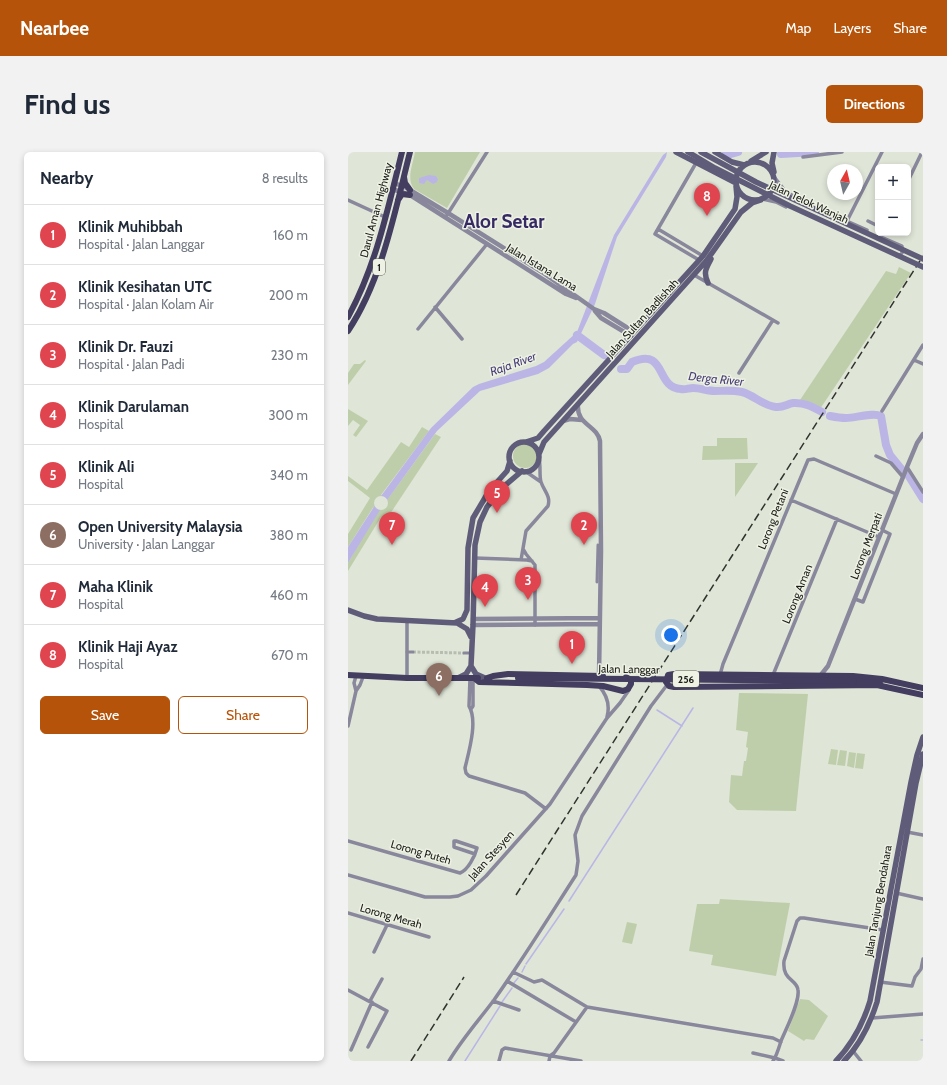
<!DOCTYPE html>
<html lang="en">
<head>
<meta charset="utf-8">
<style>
  :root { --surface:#fff; --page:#f2f2f3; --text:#1f2937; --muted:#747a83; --line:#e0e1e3; --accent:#b45309 }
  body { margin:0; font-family:Cabin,sans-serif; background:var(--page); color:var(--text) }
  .controls { position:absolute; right:12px; top:12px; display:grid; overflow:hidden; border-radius:6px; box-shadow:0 2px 6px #0003 }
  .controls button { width:36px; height:36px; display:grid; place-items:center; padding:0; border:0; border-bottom:1px solid var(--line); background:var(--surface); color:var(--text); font:20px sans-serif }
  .compass { position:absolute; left:479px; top:12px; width:36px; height:36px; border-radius:50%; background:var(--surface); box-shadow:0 2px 6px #0003; rotate:8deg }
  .you { position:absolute; left:323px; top:483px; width:14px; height:14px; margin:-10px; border:3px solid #fff; border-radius:50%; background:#1a73e8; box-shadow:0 0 0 6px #1a73e833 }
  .badge { display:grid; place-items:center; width:26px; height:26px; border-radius:50%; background:var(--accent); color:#fff; font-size:13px; font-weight:700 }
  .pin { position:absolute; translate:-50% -33px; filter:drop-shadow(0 1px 2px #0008) }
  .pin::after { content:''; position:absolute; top:21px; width:14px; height:12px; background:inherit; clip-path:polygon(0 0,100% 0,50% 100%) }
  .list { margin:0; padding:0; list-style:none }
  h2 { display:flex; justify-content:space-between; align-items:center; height:52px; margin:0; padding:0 16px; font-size:17px }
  h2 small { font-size:13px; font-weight:400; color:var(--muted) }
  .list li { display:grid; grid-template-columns:26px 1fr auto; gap:12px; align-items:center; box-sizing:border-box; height:60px; padding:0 16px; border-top:1px solid var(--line) }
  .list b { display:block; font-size:15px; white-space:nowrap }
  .list p { margin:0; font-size:13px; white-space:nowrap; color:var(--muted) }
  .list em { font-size:13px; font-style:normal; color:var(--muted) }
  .actions { display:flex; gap:8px; padding:12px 16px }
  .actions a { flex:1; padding:9px 0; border:1px solid var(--accent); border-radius:6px; text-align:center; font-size:14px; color:var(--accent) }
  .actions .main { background:var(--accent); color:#fff }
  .map { position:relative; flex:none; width:575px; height:909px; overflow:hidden; border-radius:6px }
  header { display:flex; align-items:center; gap:24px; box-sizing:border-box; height:56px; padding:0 20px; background:var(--accent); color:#fff }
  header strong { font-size:19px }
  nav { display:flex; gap:22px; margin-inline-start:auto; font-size:14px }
  .intro { display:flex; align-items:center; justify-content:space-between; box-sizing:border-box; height:96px; padding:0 24px }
  h1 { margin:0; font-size:28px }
  .button { padding:10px 18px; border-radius:6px; background:var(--accent); color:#fff; font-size:14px; font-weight:700 }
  main { display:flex; gap:24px; padding:0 24px }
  aside { flex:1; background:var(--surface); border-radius:6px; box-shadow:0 2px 6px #0003 }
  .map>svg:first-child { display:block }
  .green { fill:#bfceaa }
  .water { fill:#bbb5e6 }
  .pier { fill:#dfe5d7 }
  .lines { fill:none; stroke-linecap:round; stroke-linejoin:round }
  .stream { stroke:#bbb5e6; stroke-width:1.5 }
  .river { stroke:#bbb5e6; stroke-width:8 }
  .pedestrian-tunnel { stroke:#b8bdb1; stroke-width:3; stroke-dasharray:3 1.5; stroke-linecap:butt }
  .pedestrian { stroke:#89879c; stroke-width:3 }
  .minor { stroke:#89879c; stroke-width:3.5 }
  .tertiary { stroke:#89879c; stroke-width:4.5 }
  .secondary { stroke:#5f5c79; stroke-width:5.5 }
  .primary { stroke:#433d60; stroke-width:6 }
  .rail { stroke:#31332e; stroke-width:1.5; stroke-dasharray:8 4; stroke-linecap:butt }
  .secondary-bridge { stroke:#5f5c79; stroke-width:5.5 }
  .primary-bridge { stroke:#433d60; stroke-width:6 }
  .labels { text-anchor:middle; stroke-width:3; stroke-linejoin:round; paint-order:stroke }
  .shield { fill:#edf2e4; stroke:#5a5c55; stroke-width:1 }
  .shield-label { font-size:10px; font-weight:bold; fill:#1b1c18 }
  .street-label { font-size:11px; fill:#1b1c18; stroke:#edf2e4 }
  .water-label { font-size:12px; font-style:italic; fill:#4a3e7a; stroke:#edf2e4 }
  .town-label { font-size:19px; font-weight:bold; fill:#362964; stroke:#edf2e4 }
</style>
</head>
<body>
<header>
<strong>Nearbee</strong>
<nav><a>Map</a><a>Layers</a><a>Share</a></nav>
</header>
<div class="intro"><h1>Find us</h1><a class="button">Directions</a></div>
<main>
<aside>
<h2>Nearby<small>8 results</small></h2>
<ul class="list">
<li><span class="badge" style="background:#e0444e">1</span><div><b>Klinik Muhibbah</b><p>Hospital · Jalan Langgar</p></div><em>160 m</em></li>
<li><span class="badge" style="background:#e0444e">2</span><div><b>Klinik Kesihatan UTC</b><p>Hospital · Jalan Kolam Air</p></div><em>200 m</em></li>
<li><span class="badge" style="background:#e0444e">3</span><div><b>Klinik Dr. Fauzi</b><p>Hospital · Jalan Padi</p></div><em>230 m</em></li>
<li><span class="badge" style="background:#e0444e">4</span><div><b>Klinik Darulaman</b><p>Hospital</p></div><em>300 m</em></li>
<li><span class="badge" style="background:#e0444e">5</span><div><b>Klinik Ali</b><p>Hospital</p></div><em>340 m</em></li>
<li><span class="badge" style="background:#8d6e63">6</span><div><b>Open University Malaysia</b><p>University · Jalan Langgar</p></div><em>380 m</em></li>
<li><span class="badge" style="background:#e0444e">7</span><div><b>Maha Klinik</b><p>Hospital</p></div><em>460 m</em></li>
<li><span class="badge" style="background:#e0444e">8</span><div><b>Klinik Haji Ayaz</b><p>Hospital</p></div><em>670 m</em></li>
</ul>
<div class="actions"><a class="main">Save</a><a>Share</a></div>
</aside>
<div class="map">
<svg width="575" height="909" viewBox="0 0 575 909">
  <rect width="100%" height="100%" fill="#dfe5d7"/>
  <path class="green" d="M67,0H132L99,56L66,37C58,27 65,12 67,0Z
    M551,115L563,121L472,257L452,248L538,119L548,122Z
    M17,208L18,209L0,233V221L6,212H12Z
    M0,257L20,269L8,285L5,283L12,273L5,268L0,274Z
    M74,275L81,279L33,343L39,348L87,282L93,285L40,365H33L0,419V411L12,390L26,354L0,395V382L22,346L0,329V324L19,338L53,290L61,295Z
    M369,286H399L400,307L354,308L355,294H369Z
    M165 304a12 12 0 1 1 24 0a12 12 0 1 1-24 0Z
    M387,311H410L387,345Z
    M391,541L460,542L448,659L389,658L381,650L383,623L394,624L396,609H398L400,596L398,595L400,580L388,578Z
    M483,597L490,598L488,613L480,612Z
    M492,598L499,599L497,614L489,613Z
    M501,600L508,601L506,616L499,614Z
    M509,601L517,602L515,617L507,616Z
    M372,747L442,751L428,824L363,813L365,803L341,799L349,752H371Z
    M279,770L289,772L284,792L274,790Z
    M452,847L461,848L480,864L466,888L458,887L456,889L440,879Z"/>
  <path class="water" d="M319,0L318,5L269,85L247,152L229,190L225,192L201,216L190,222L132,239L89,279L32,358L0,411V395L33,344L83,276L125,235L131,232L188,214L196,210L229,180L266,83L315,3Z
    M81,23L88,24L90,27L89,30L85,32L79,28L76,32L71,31V26Z"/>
  <path class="pier" d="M26 351a7 7 0 1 1 14 0a7 7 0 1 1-14 0Z"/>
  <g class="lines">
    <path class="stream" d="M309,558L334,574
      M221,749L345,556
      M178,812L216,757
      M174,820L177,814
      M165,832L170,826
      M154,850L164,836
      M573,888H575
      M117,909L152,854"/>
    <path class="river" d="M378,0L383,2L390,0
      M433,2L467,0
      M229,183L256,203
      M273,217H279L284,210C319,195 307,236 333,237C337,238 341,236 345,236C352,236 360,239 367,239C376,239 384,238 394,240C406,243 415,254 428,255C435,256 439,252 445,251C456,250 465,255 474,260
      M482,264C487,265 493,266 498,266C508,266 525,260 533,264L538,293L542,303L555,319
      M560,323L575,347"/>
    <path class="pedestrian-tunnel" d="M65,500L116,501"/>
    <path class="pedestrian" d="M249,430L250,393
      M59,500H65
      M116,501H123"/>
    <path class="minor" d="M455,5L494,0
      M348,11L307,82L351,108
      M427,26L438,40L453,48
      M560,29L574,0
      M414,47L428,50L438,55
      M0,48L37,65
      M99,63L139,0
      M499,69L534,0
      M520,69L530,74
      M501,70L519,78
      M310,77L355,104
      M533,85L554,94V101L549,104
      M346,123L430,171
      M87,155L114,187
      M70,177L139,92
      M566,208L575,212
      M391,221L425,168
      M534,259L575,193
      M528,304L543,311L555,325
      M559,315L575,340
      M177,319L193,330
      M443,348L531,385
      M175,397L178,402L187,413V473
      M127,406L179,408L184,409
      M173,408L178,379L200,354C203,344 196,339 193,330C191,323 193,314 191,307
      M507,447L515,450L542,382L534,378
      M59,469V526
      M372,523L375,512L460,308L466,307L548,342
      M425,523L489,367
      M122,526L121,554C130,569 121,599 117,616L118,621L121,624L177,641L198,657
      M251,534C259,543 262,554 259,565
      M8,539L12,533L15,525
      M123,557L125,554V526
      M0,574L8,539L6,531L8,524
      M559,680L575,683
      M0,689L112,721C120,718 127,704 129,696L108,689H106V695L127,702
      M0,723L77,745H102L110,744L123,738L138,724L202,652L259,566L272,551L281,538
      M548,741L575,747
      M0,761L81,785
      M26,800L39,773
      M165,820L186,830L194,828L239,855L425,886L433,890
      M159,829L228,870
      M532,830L564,834L567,825L573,817L575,807
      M0,838L39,859L20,895
      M22,849L34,827
      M145,849L171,858
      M524,866L575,862
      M3,898L24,850
      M505,899L513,909
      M405,901L427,906L435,909
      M101,909C114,887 131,868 146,848C175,807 201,765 228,723L230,709L227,683L234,664L303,554L319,533
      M151,909L154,898L157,896L233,909
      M201,909L202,904L206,901L239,855
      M425,909C429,903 431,895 433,889C438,877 452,850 450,838C449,827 434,829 436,809L449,769L452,766H456L535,778"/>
    <path class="tertiary" d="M46,31L57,35L100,61L194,120L246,157L256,161L286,180
      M44,37L62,43L218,142L228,146
      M247,159L253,166L283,184
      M230,252C228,273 249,273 252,289L253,399L251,524
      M215,269L222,267L234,268
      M125,467L252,466
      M125,473L251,472
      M472,524L480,514L559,315L569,291L575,282"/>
    <path class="secondary" d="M328,0L388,31
      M367,0L384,10L396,13
      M403,9L418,0
      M388 29a19 19 0 1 1 38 0a19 19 0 1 1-38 0Z
      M426,20L424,11L426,0
      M360,131C355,121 358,116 363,107
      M178,290L190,286L196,279L355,104L387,57L389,45L388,34
      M161 305a15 15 0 1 1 30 0a15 15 0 1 1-30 0Z
      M191,302L196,290L359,108L393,60L404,51L413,48
      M0,458L16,464L29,467L109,471L119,477L123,485
      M106,471L115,467L119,458L120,396L125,366L141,339L159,319L162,309
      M123,514L128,522L137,526
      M110,526L118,522L123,514L125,473L127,393L132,370L139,355L154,336L174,319
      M488,909C505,891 515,872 522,849L563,630L569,603L575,585
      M496,909C512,893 522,872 529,850L568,631L575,602"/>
    <path class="primary" d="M56,25L57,31L62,38
      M50,48L54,42L62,43
      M0,165C28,114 40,56 54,0
      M0,179C34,128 47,59 62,0
      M0,523L59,526H130
      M126,526L131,530L239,533L255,534L275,539L280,537L283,532V528L278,525
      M139,526L145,524L160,522L255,524
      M506,529L534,527L575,536
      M529,533L575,543
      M533,533L326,535L321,534L318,530L320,523L326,522L505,524L534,527"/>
    <path class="rail" d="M168,743L575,104
      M63,909L116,825"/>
    <path class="secondary-bridge" d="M340,0L367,16L442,54L575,115
      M353,0L408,30L575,107"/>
    <path class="primary-bridge" d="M170,526L506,529"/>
  </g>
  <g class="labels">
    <g class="shield">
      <rect x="25" y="107" width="12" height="16" rx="3"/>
      <rect x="325" y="519" width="26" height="16" rx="3"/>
    </g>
    <g class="shield-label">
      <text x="31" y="119">1</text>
      <text x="338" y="531">256</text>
    </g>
    <g class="street-label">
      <text transform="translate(461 50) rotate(25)" y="4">Jalan Telok Wanjah</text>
      <text transform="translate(28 58) rotate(-75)" y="4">Darul Aman Highway</text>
      <text transform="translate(194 115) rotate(31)" y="4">Jalan Istana Lama</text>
      <text transform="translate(294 166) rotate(-48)" y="4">Jalan Sultan Badlishah</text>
      <text transform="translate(425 367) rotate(-68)" y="4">Lorong Petani</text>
      <text transform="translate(518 394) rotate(-69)" y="4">Lorong Merpati</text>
      <text transform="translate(449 442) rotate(-68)" y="4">Lorong Aman</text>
      <text transform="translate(281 517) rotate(1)" y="4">Jalan Langgar</text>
      <text transform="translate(73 700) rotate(16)" y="4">Lorong Puteh</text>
      <text transform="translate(143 703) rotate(-48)" y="4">Jalan Stesyen</text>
      <text transform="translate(530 749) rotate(-80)" y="4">Jalan Tanjung Bendahara</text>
      <text transform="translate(43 764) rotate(16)" y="4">Lorong Merah</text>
    </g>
    <g class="water-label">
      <text transform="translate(165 212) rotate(-20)" y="4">Raja River</text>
      <text transform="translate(368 227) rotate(6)" y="4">Derga River</text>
    </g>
    <g class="town-label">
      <text x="156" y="76">Alor Setar</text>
    </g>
  </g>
</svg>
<div class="controls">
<button>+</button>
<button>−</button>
</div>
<svg class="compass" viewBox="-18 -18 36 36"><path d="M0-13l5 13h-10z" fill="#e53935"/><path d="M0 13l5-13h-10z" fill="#747a83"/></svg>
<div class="you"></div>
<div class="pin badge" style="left:224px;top:512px;background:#e0444e">1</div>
<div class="pin badge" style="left:236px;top:393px;background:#e0444e">2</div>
<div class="pin badge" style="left:180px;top:448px;background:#e0444e">3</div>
<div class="pin badge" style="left:137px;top:455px;background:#e0444e">4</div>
<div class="pin badge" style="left:149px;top:361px;background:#e0444e">5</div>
<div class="pin badge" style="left:91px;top:544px;background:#8d6e63">6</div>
<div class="pin badge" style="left:44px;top:393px;background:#e0444e">7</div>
<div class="pin badge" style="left:359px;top:64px;background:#e0444e">8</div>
</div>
</main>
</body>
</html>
